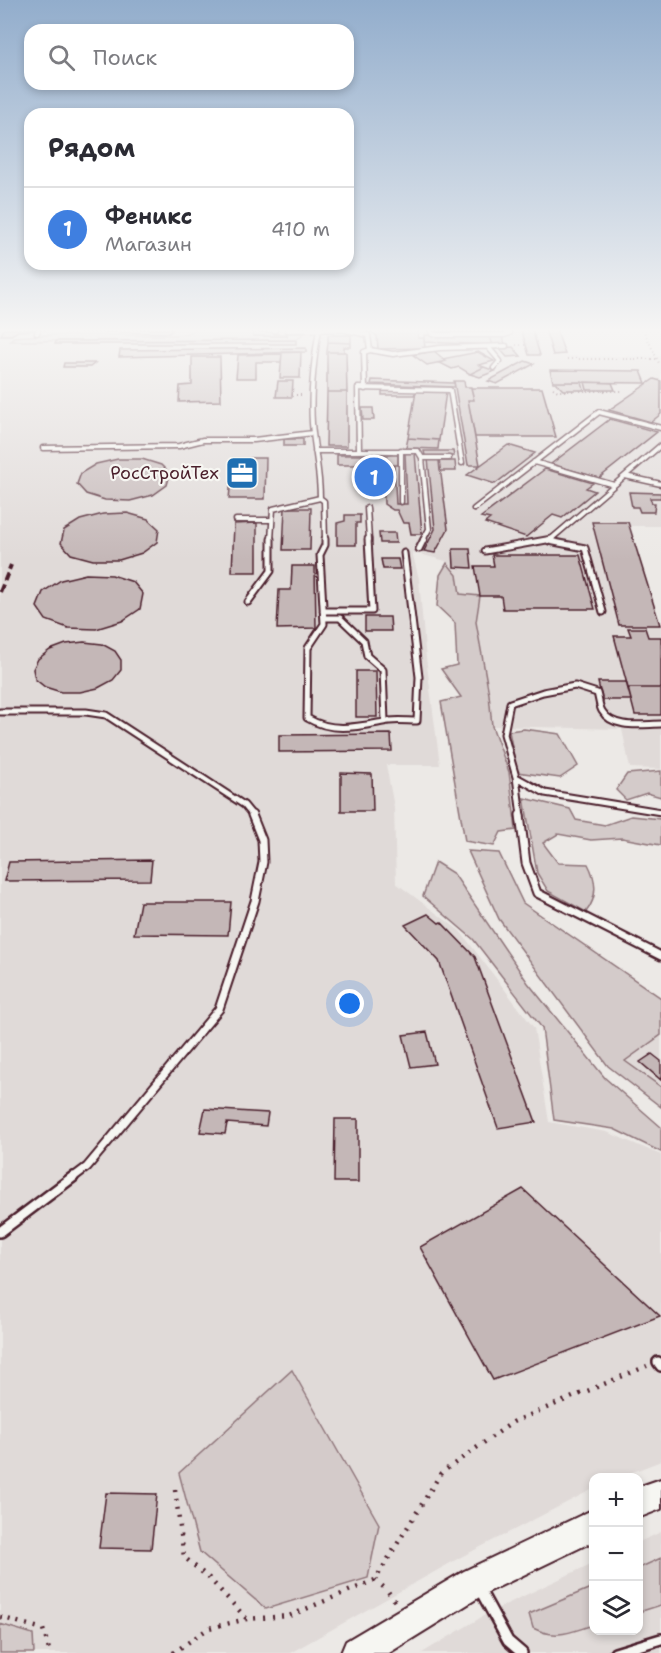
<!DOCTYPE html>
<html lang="ru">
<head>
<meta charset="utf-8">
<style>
  :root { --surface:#fff; --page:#f2f2f3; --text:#2b2b33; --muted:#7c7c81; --line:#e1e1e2; --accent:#2563eb }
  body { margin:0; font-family:"Shantell Sans",sans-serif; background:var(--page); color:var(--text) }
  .controls { position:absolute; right:18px; bottom:18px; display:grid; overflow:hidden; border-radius:12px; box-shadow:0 3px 9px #0003 }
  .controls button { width:54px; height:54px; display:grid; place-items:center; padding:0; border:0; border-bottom:2px solid var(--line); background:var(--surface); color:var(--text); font:30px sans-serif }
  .you { position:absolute; left:350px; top:1004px; width:21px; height:21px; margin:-15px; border:4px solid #fff; border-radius:50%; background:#1a73e8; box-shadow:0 0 0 9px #1a73e833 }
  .badge { display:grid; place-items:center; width:39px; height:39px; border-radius:50%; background:var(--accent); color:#fff; font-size:20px; font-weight:700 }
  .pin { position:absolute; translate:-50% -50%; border:3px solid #fff; box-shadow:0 2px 6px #0006 }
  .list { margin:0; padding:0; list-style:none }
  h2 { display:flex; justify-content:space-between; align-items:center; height:78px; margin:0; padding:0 24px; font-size:26px }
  h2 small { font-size:20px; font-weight:400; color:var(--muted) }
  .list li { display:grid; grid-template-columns:39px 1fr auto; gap:18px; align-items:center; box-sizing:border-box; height:84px; padding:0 24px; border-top:2px solid var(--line) }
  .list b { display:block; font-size:22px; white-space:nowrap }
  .list p { margin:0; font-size:20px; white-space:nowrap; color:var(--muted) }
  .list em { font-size:20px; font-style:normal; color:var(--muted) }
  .icon { flex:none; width:33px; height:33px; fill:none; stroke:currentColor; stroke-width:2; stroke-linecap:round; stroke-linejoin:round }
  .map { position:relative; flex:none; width:661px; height:1653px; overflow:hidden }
  .search { position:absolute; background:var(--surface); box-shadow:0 3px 9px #0003; left:24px; top:24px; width:330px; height:66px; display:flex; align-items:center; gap:15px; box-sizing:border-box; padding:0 21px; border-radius:18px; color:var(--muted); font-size:22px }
  .panel { position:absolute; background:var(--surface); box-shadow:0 3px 9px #0003; left:24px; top:108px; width:330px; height:162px; border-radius:18px }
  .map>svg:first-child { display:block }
  .built { fill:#e0dad8 }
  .green { fill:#d4cbca; stroke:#8f757a; stroke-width:1.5 }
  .building { fill:#c4b7b7; stroke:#4a1f2b; stroke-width:1.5 }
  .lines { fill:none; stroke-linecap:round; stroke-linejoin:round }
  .lane-far3-casing { stroke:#4a1f2b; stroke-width:7 }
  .lane-far2-casing { stroke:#4a1f2b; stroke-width:9 }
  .lane-far1-casing { stroke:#4a1f2b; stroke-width:11 }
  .lane-casing { stroke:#4a1f2b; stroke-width:14 }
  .primary-casing { stroke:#4a1f2b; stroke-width:4 }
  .path-far1 { stroke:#4a1f2b; stroke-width:2; stroke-dasharray:1 3; stroke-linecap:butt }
  .path { stroke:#4a1f2b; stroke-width:4.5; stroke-dasharray:2 7; stroke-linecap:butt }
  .lane-far3 { stroke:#f6f6f2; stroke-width:4 }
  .lane-far2 { stroke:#f6f6f2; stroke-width:5 }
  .lane-far1 { stroke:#f6f6f2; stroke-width:7 }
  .lane { stroke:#f6f6f2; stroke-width:9 }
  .primary { fill:#f6f6f2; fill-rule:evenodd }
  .rail { stroke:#4a1f2b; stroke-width:4; stroke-dasharray:8 4; stroke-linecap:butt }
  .labels { text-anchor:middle; stroke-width:4.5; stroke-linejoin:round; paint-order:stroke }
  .far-poi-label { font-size:18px; fill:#4a1f2b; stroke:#f6f6f2; text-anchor:end }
</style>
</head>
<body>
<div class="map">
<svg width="661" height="1653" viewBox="0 0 661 1653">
  <rect width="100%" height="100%" fill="#ece9e6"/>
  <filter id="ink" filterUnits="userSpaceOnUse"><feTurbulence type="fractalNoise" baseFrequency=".0167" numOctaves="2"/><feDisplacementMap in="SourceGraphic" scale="12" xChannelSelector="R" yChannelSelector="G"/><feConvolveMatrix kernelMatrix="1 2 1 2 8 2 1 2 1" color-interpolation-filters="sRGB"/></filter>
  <g filter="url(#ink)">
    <path class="built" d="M0,329H556L566,356H661V526H630L661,625V769L630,768L622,729L492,726L489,694L476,622L480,596L460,594L457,575L446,561L412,552L419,579L425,650L440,765H386L394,807L396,883L460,931L534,1028L549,1122L607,1132L661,1155V1461L620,1477L594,1478L593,1489L461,1557L290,1653H0Z
      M661,1035V1090L625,1061Z
      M661,1532V1653H422L490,1612L593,1563L594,1630H638L639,1542Z"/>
    <path class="green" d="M195,329H216L222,332L230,329H246V332H253L254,336H287V333H304L296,340L10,341L13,337L44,335H177L189,333Z
      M447,563L457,575L460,594L480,596L476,622L489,694L492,726L509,772L516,830L501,832L494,846L465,841L441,702L461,697L441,669L457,665L455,623L437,606L440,575Z
      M524,729L560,734L578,766L560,778L517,772L509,731Z
      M661,771V797L647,793L626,800L616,790L627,774Z
      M524,798L570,809L576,820L605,825L631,816L661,819V845L622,838L591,840L558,834L543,843L558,863L588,864C597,881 598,897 586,912L548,891L537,873Z
      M468,851L499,853L523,903L661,998V1035L625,1061L661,1087V1107L608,1066L499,919Z
      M435,862L454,874L528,983L605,1078L661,1127V1152L614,1129L554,1120L542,1028L473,939L423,896Z
      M292,1370L379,1524L368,1578L266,1609L200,1552L179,1473Z
      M661,1558V1605L639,1612V1568Z
      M593,1587V1625C570,1632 556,1640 533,1628L529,1614Z
      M0,1624L33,1634L34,1653H0Z"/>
    <path class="building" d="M4,329H58L18,331L11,335H1Z
      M81,329H173L169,333L80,332Z
      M367,329H420L418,330V338H424L425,348L378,349L377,336Z
      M437,329H501L502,331H438Z
      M521,329H532L540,355H529Z
      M545,329H556L565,354L553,355Z
      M253,332H274V334H287V336H253Z
      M328,335H351V343L328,342Z
      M424,335L490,337L493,345L424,342Z
      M490,337H503L505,344L493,345Z
      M296,340V344H55L56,341Z
      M328,342L351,343V347H344V352H327Z
      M513,347L521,356L507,357L499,348Z
      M306,348V352L119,357L120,350Z
      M434,351L446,361L427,365L413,355Z
      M282,352H301L300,378H280Z
      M327,352H346L347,392H327Z
      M478,352L494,361L479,365L484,367L470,374L459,367L452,369L440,363L446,361L442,359Z
      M282,354L281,362H256V378H236L238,355Z
      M192,357H220L221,401L179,402L180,386L192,385Z
      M525,361L534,364L497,384L488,381Z
      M64,363H95L90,367H63Z
      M484,367L495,371L480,377L470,374Z
      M550,370L641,371L646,383L553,382Z
      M654,379L661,381V414L651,422L609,410Z
      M372,380L454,383L455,387L371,384Z
      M278,381H293L292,397H276Z
      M454,381H464L465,387H471L474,400H468L480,465H468Z
      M555,382H582L584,390H563Z
      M585,382L612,383L615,390H587Z
      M471,388H542L556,437H475L468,400H474Z
      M382,390L416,391L414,395H382Z
      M416,391L446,392L439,440L408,438Z
      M327,392H347V446H326Z
      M362,408H373L374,420H363Z
      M610,419L657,432L599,478L551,464Z
      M408,438L439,440L438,449L406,448Z
      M284,439H303V446H284Z
      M508,445L535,453L495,484L467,475Z
      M424,451H453L454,456H425Z
      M405,453H415L422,534H411L409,523H403L397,510H393L384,504L383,465H394L396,504H407Z
      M337,455H398V465H337Z
      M233,458H266L265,499H229Z
      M118,459H142L161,465L170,474L167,485L153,495L130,501L105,500L86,494L77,484L81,473L96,464Z
      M428,459H439L448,529L435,553L424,551L435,529Z
      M439,461H455L456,471H440Z
      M365,468H383V487H365Z
      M545,469L593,483L586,488L595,491L562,518L553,515L526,537L485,523L490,519L481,517Z
      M629,492L661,493V498H650L652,503H655L654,512H640L638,507H632Z
      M285,508H311L310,550H283Z
      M127,513L148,519L159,529L157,542L142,553L119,560H93L71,554L61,543L64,530L80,520L103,514Z
      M345,515H360V523H356V545H337V523L345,521Z
      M592,522H628L660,625H619Z
      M257,523V572H232L234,524Z
      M379,533H395L396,543H380Z
      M453,549H470L472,568L454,567Z
      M492,555H580L595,609H503L501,596H480L475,566H494Z
      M381,559H398L400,569H383Z
      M292,566H315L316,628L277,629L279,590H291Z
      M86,574L112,575L133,582L143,594L140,609L122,621L96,629L68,628L46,620L37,607L43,592L61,580Z
      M365,617H390L391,631H365Z
      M628,628H645L648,637H661V688H628L614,636H631Z
      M84,642L102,644L115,651L121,660V670L113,680L98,688L80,692H61L45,687L35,679L33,669L38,659L50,650L66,644Z
      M356,671H376L377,717H356Z
      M598,682H626L631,700H602Z
      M628,688H661V715H635Z
      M391,734L392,751L279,752V735Z
      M341,773L372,774L373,811H341Z
      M152,860L150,880L4,881L9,862Z
      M140,902H231L228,935L134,934Z
      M428,914L439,923L441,922L475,957L536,1122L498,1128L439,961L405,925Z
      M427,1032L435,1064L411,1067L403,1035Z
      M652,1054L661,1061V1080L640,1062Z
      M205,1109L268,1113L266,1126L227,1123L225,1134L200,1132Z
      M335,1119H358V1182H334Z
      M523,1189L660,1316L493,1380L420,1247Z
      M106,1493L157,1494L151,1549L99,1548Z"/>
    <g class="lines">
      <g class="lane-far3-casing">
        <path id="lane-far3" d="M265,329L275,330
          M319,329C314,359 310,393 312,423C314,449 320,471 320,498L324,501L325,540
          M430,329L432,334L438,335H504L510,333V329
          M287,330L367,329
          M346,330L368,335L370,350L364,352L365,389
          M37,333L38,330
          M488,347L500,361L494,368
          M370,350L393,354L440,348L506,346
          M43,448L179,446L203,440H254L313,433
          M359,450L358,388L450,390L462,463
          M401,450V502
          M315,451H418L422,458L429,529L423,540
          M422,458H449
          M534,462L614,485
          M625,476L661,484
          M367,508L369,540
          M474,509L599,412L661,428
          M236,520H271
          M271,540L273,509L320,498
          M550,540L661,445"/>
      </g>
      <g class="lane-far2-casing">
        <path id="lane-far2" d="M325,539V545L320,555L324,624L308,648L307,718C334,734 360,726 389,721C398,720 408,721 417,721L419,677L404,553
          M549,541L585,548L603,612
          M419,549L424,539
          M485,551L552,539
          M248,602L271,571V539
          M323,611H372L368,539
          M324,618H340L364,641L367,656L383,670L385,721
          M0,712H86L106,715L244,805L253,816
          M661,724C644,724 613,730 602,711C599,706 599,699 597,693L575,686L543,692L510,703L504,734L516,777L545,793L661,812
          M516,777L521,816"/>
      </g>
      <g class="lane-far1-casing">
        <path id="lane-far1" d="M520,815L526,863L537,893L661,956
          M71,1179L87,1167L219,1009L255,901L263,862L262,840L252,815"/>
      </g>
      <g class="lane-casing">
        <path id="lane" d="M0,1232L73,1177
          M658,1362L661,1366
          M480,1590L508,1641L522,1653
          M615,1653L661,1639"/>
      </g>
      <g class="primary-casing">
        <path id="primary" d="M661,1479V1509L638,1518V1487Z
          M594,1509V1541L486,1593L389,1653H341L346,1641L464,1571Z"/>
      </g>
      <path class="path-far1" d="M643,329L659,363
        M516,345H526
        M567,359H657
        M553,388L558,391H624
        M292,395H302"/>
      <path class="path" d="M175,1490L184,1557L209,1578L247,1619
        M375,1580L387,1590L396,1603
        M0,1617L43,1629L50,1653
        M173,1653L209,1628L247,1619L289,1616L375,1580L441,1473L513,1422L647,1366"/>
      <use href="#lane-far3" class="lane-far3"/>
      <use href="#lane-far2" class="lane-far2"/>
      <use href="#lane-far1" class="lane-far1"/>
      <use href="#lane" class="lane"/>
      <use href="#primary" class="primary"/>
      <path class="rail" d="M0,592L11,565"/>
    </g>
  </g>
  <linearGradient id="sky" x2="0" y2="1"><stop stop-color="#92adcc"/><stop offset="0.59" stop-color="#f6f5f4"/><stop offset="1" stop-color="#f6f5f4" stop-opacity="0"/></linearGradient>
  <rect width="661" height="560" fill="url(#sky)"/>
  <defs>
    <g id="office-square" transform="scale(1.725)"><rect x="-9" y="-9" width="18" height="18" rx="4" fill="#1f6fb2" stroke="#f6f6f2"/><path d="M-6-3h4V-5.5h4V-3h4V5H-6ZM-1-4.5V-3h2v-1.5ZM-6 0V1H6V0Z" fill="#fff"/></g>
  </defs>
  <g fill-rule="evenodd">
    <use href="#office-square" x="242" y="473"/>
  </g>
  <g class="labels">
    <g class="far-poi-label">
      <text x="219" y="479">РосСтройТех</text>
    </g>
  </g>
</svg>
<div class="controls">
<button>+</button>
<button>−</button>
<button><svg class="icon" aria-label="layers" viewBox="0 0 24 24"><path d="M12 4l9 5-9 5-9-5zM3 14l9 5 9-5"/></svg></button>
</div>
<div class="you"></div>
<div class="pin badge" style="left:374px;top:477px;background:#3f7fe0">1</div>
<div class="search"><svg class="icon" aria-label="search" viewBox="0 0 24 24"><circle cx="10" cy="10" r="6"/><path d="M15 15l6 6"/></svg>Поиск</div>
<section class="panel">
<h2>Рядом<small></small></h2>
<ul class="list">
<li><span class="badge" style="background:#3f7fe0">1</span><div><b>Феникс</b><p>Магазин</p></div><em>410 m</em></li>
</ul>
</section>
</div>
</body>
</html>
